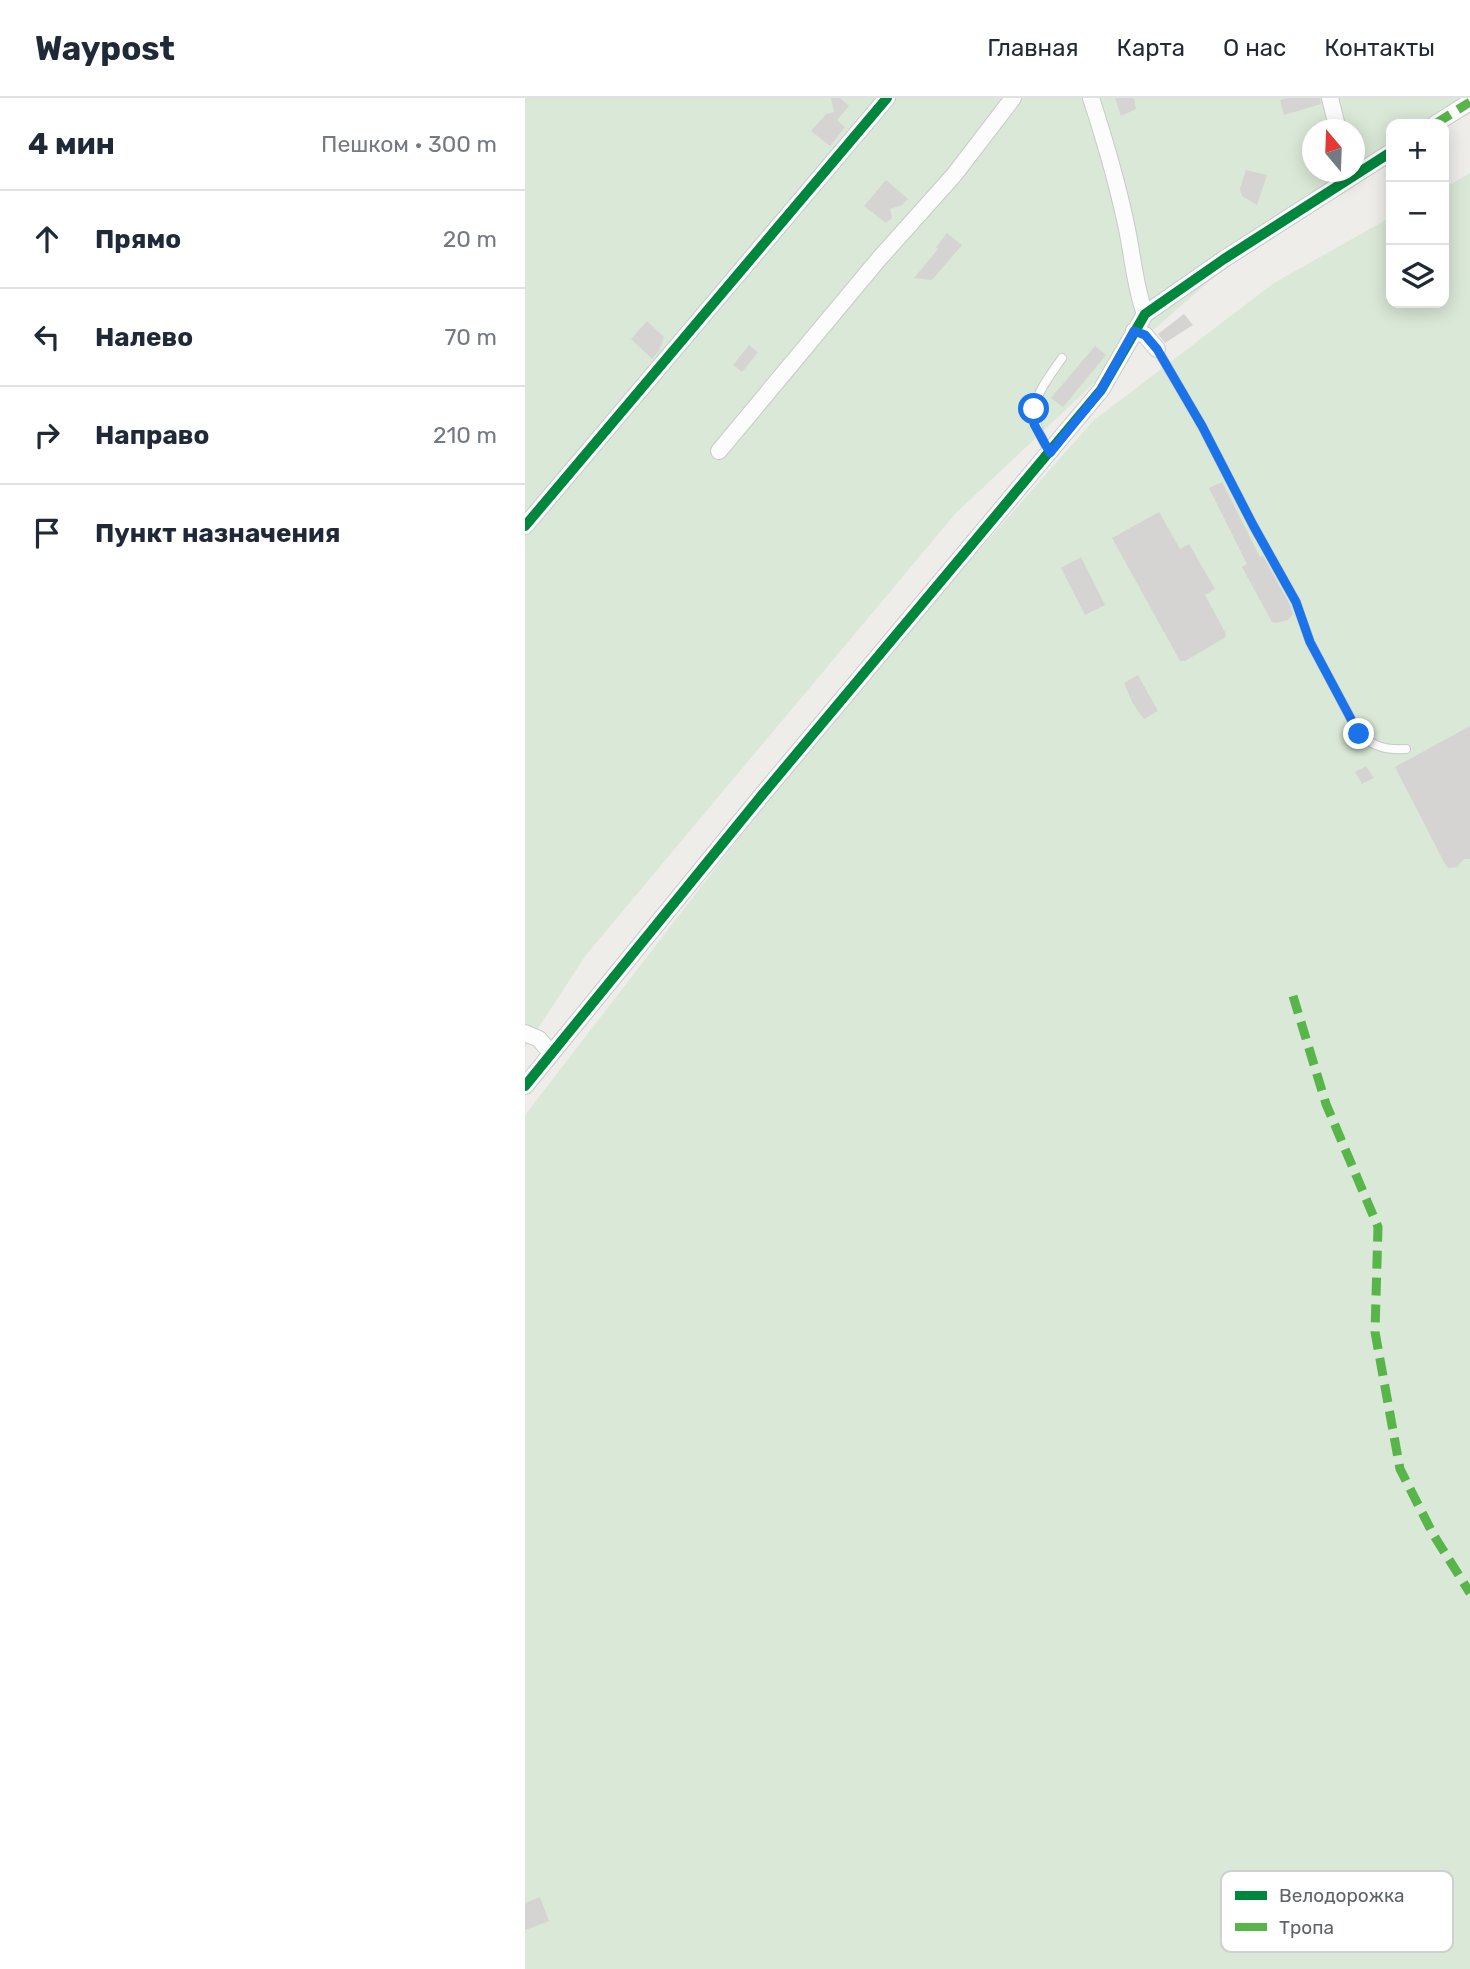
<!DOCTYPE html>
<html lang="ru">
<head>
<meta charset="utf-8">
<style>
  :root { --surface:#fff; --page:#f2f2f3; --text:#1f2937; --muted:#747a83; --line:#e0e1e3 }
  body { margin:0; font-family:Rubik,sans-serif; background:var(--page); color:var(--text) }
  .controls { position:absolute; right:21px; top:21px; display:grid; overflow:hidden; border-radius:14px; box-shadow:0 4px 18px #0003 }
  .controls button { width:63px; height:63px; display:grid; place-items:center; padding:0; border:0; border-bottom:2px solid var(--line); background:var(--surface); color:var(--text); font:35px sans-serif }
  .compass { position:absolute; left:777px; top:21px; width:63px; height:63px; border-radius:50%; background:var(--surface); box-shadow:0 4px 18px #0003; rotate:341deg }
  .stop { position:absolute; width:21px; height:21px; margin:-16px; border:5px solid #1a73e8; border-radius:50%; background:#fff }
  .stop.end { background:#1a73e8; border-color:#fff; box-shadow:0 2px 7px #0008 }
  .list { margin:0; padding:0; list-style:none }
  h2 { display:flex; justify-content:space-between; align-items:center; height:91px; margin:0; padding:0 28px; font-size:30px }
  h2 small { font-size:23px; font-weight:400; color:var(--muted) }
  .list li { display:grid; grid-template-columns:46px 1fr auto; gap:21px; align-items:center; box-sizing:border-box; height:98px; padding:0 28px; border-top:2px solid var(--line) }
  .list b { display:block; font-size:26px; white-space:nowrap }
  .list em { font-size:23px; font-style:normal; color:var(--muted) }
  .icon { flex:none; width:38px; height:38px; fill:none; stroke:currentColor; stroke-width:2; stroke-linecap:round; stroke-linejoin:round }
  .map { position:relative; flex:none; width:945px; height:1871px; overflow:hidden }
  header { display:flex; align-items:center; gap:42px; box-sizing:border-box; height:98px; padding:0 35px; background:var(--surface); border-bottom:2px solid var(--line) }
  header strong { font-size:33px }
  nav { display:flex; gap:38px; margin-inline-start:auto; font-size:24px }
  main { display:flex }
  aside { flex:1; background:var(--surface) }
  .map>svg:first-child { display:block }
  .green { fill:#dae8d7 }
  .building { fill:#d5d4d2 }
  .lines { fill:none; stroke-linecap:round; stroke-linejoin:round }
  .service-casing { stroke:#c9c9c9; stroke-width:10 }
  .minor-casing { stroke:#c9c9c9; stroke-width:18 }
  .service { stroke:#fcfcfc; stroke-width:8 }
  .minor { stroke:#fcfcfc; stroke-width:16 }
  .quiet { stroke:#58b549; stroke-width:9; stroke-dasharray:18 9; stroke-linecap:butt }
  .cycleway-casing { stroke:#fff; stroke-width:15 }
  .cycleway { stroke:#00873e; stroke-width:10 }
  .route { stroke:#1a73e8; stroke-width:9 }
  .key { fill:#fff; stroke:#cfd0d1; stroke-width:2 }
  .key-label { font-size:19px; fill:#5f6366 }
</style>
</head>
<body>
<header>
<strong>Waypost</strong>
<nav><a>Главная</a><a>Карта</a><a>О нас</a><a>Контакты</a></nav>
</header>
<main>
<aside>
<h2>4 мин<small>Пешком · 300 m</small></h2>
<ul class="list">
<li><svg class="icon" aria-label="ahead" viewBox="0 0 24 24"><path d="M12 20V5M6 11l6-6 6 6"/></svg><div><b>Прямо</b></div><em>20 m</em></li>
<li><svg class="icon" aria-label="left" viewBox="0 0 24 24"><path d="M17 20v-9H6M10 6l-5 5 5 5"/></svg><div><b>Налево</b></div><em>70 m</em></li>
<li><svg class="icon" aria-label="right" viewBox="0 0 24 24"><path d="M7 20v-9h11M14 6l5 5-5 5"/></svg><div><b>Направо</b></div><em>210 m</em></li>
<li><svg class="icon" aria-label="arrive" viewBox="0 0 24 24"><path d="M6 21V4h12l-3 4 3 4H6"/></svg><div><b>Пункт назначения</b></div></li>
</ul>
</aside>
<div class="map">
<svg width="945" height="1871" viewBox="0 0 945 1871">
  <rect width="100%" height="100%" fill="#eeedea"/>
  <path class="green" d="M0,0H940L899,26H866V47L830,70V32H788V74H824L770,108L585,270L430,416L61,857L0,950Z
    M945,75V1871H0V1017L233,715L403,510L568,323L749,185L866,119V205H919V90Z"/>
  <path class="building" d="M306,0H315L324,8L312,22L320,29L305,48L286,33L301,16L309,14Z
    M590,0H609L611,11L596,18Z
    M762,0H795L796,6L759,17L755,2Z
    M721,72L742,77L732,107L717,98L715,91Z
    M361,82L383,101L377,107L365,111L367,120L361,125L339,108Z
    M422,135L437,147L407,182L389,180L413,151L411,149Z
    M659,216L668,227L640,245L633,236Z
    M122,223L139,239L134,253L127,261L106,241Z
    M224,247L233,254L217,274L208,267Z
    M570,248L581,257L538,309L526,300Z
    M697,384L735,459L738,458L765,507L768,516L763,522L751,525L747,524L717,469L722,466L684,390Z
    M634,414L655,451L664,446L690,491L680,497L700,534L701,539L660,563H655L587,440Z
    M556,459L580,507L560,517L536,470Z
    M613,577L633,613L619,621L608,606L599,585Z
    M945,628V761H939L932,769L924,770L921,768L870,669Z
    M841,668L849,680L837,686L830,674Z
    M15,1799L24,1823L0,1832V1805Z"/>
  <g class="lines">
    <g class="service-casing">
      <path id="service" d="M632,251L677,328L728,427L771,504L785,544L834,636C849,649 861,652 881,651
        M525,355C498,311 510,299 537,260"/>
    </g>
    <g class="minor-casing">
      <path id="minor" d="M566,0C580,43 593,87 602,131C608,160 610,189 620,216
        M805,0L813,32
        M910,26L945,4
        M609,233L620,237L632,251
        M194,353L353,162L429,77L488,0
        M0,428L362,0
        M0,935L14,941L26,955
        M0,988L237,697L576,292L620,216L699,161L866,54"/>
    </g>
    <use href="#service" class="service"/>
    <use href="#minor" class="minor"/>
    <path class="quiet" d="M910,26L945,4
      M768,898L801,1006L853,1129L850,1234L875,1371L908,1436L945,1495"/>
    <g class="cycleway-casing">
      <path id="cycleway" d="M0,428L362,0
        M0,988L237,697L576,292L620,216L699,161L866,54"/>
    </g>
    <use href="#cycleway" class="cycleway"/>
  </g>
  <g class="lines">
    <path class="route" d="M509,311V326L525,355L576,292L609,233L620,237L632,251L677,328L728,427L771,504L785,544L834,636"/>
  </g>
  <rect x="696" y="1773" width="232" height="81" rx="10" class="key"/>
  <rect x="710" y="1793" width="32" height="9" fill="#00873e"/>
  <rect x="710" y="1825" width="32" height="8" fill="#58b549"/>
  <g class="key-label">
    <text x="754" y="1804">Велодорожка</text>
    <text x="754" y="1836">Тропа</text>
  </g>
</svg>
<div class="controls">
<button>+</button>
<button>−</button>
<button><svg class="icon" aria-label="layers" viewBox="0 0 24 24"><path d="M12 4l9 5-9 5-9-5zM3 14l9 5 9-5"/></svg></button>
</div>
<svg class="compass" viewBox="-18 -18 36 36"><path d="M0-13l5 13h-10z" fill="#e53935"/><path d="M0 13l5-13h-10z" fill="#747a83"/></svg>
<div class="stop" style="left:509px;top:311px"></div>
<div class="stop end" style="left:834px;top:636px"></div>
</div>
</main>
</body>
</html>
